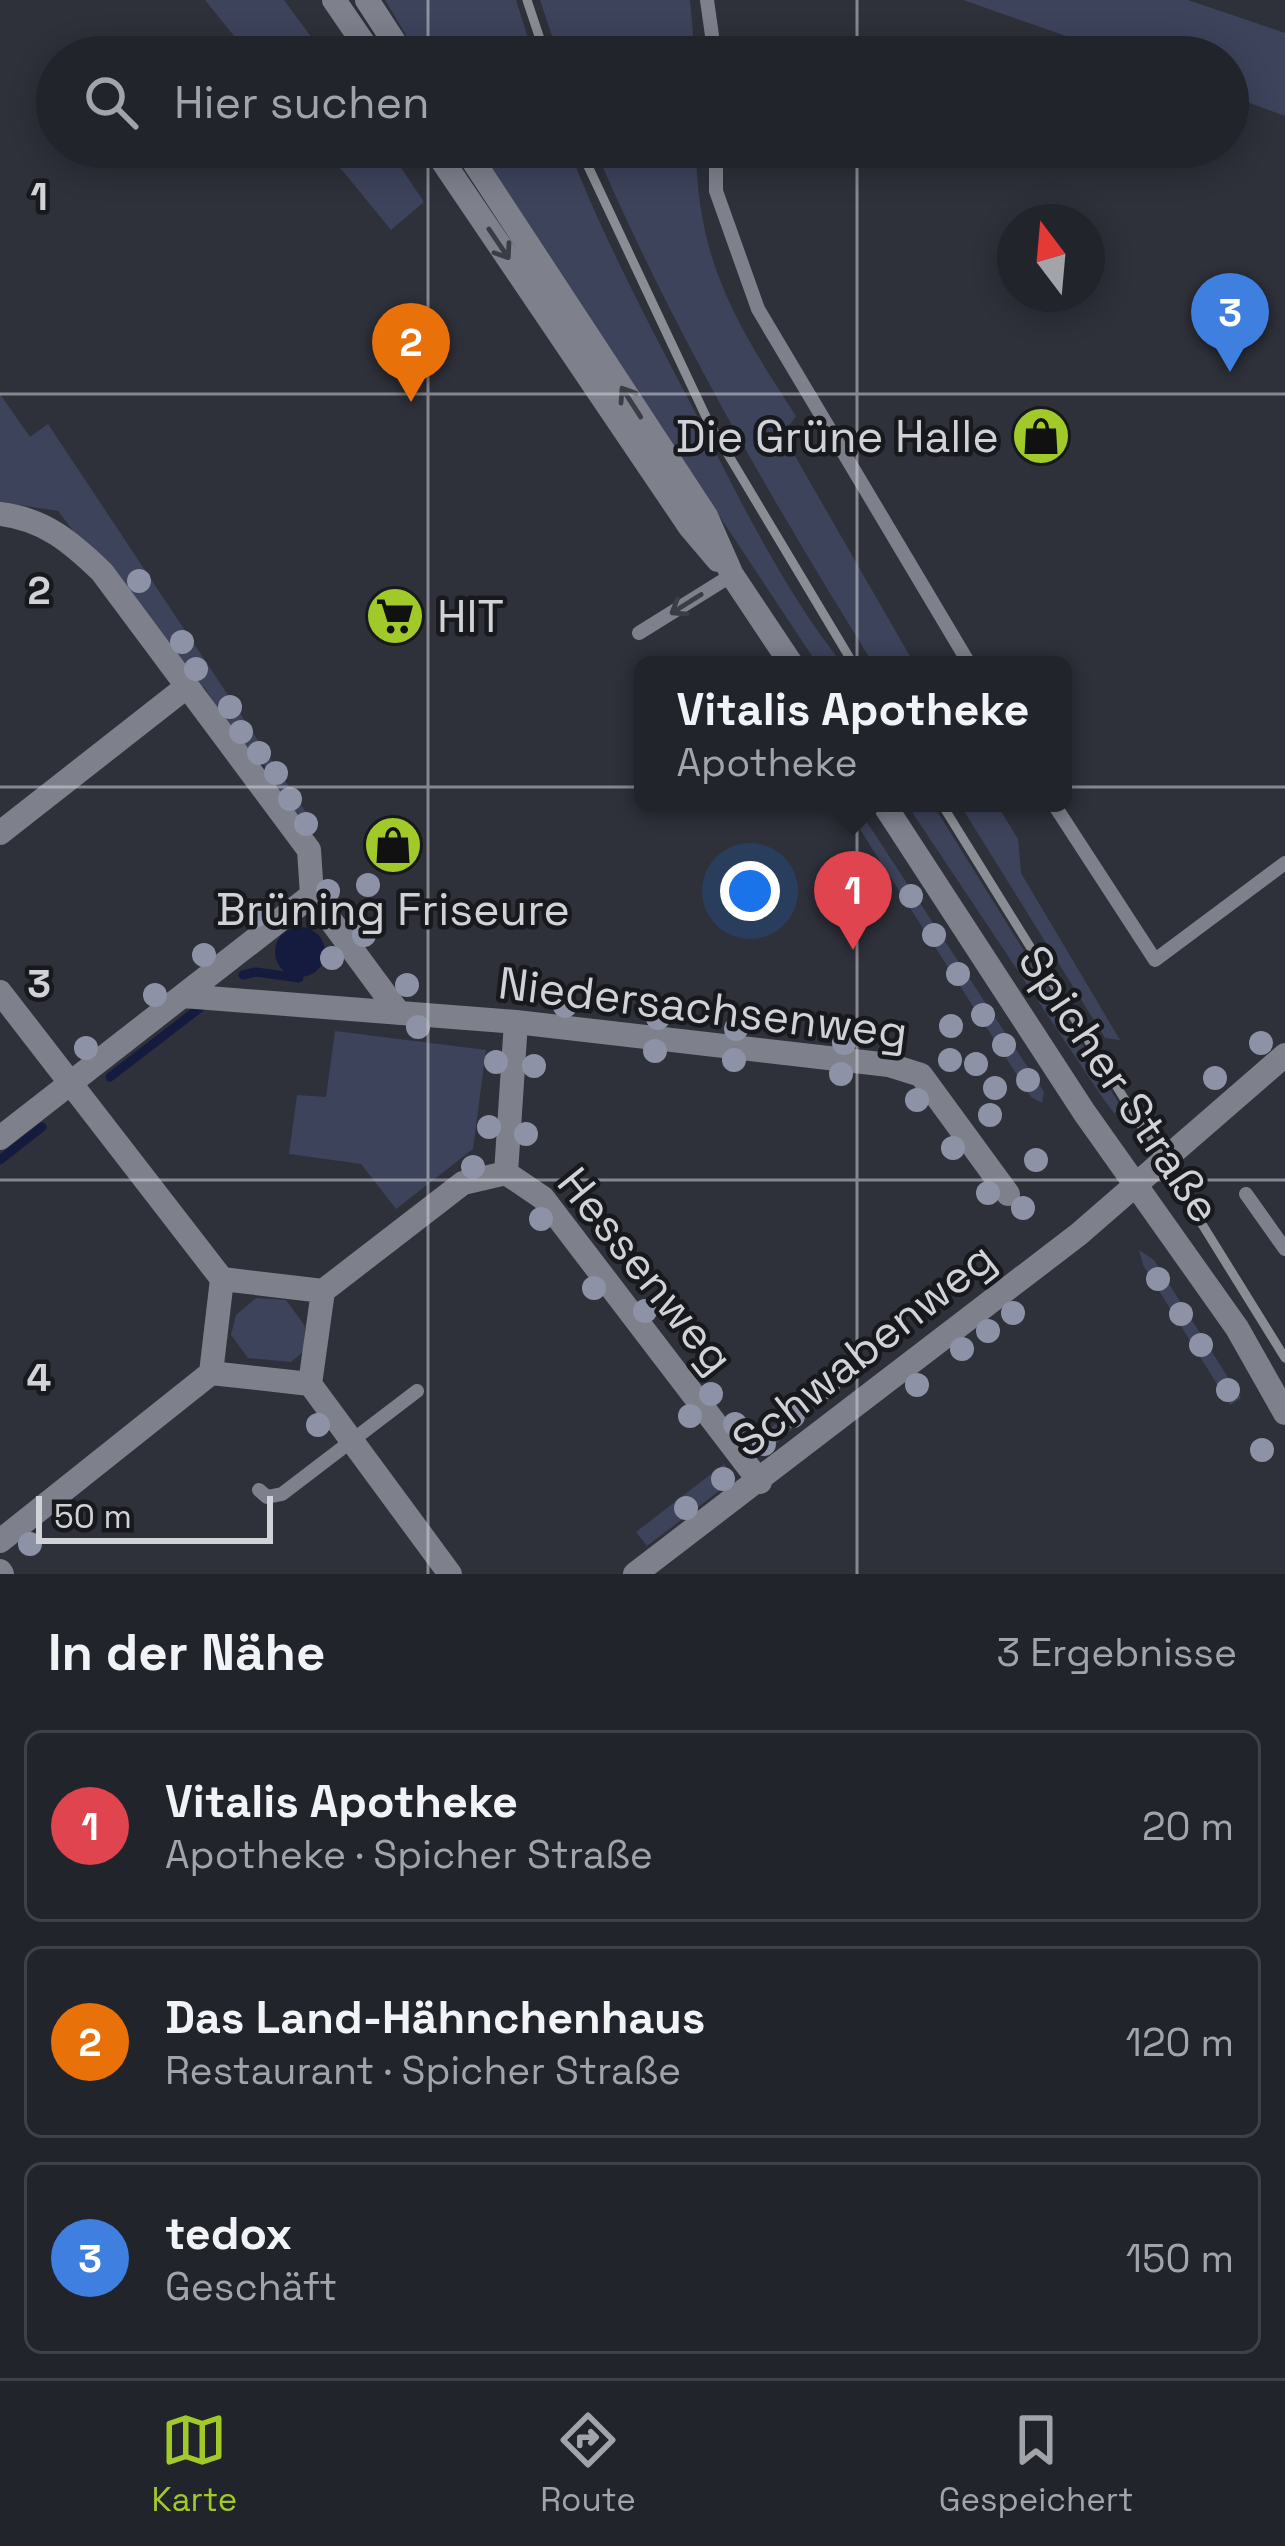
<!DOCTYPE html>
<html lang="de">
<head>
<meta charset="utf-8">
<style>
  :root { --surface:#22242c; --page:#2e3038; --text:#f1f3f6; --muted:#a2a4a9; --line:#3f4148; --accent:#a1c929 }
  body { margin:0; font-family:"Space Grotesk",sans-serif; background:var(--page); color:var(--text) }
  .compass { position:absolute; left:997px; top:204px; width:108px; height:108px; border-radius:50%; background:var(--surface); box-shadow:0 6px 30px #0003; rotate:344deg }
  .scale { position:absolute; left:36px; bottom:30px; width:237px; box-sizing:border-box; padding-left:12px; border:6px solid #d0d2d8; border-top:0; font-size:33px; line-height:42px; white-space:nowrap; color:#d0d2d8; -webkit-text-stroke:9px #17191d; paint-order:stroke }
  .you { position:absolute; left:750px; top:891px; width:42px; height:42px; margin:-30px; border:9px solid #fff; border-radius:50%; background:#1a73e8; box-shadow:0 0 0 18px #1a73e833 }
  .badge { display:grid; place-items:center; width:78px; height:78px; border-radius:50%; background:var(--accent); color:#fff; font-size:39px; font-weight:700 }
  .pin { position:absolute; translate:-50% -99px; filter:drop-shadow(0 3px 6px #0008) }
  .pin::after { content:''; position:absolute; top:63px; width:42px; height:36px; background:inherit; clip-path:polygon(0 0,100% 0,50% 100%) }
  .popup { position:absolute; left:634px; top:656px; width:438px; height:156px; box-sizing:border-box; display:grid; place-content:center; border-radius:18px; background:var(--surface); filter:drop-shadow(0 3px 9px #0005); font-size:39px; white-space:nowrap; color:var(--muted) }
  .popup b { font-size:45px; color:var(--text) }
  .popup::after { content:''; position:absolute; left:50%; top:100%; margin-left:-24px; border:24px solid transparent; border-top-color:var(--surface) }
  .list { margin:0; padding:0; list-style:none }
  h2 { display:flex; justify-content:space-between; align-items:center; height:156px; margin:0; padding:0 48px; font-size:51px }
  h2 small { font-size:39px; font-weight:400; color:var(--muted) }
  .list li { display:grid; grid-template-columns:78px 1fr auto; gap:36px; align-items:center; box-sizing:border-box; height:192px; margin:0 24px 24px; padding:0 24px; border:3px solid var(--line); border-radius:18px }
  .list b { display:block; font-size:45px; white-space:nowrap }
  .list p { margin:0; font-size:39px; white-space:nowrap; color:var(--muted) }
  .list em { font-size:39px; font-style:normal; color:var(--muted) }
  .icon { flex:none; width:66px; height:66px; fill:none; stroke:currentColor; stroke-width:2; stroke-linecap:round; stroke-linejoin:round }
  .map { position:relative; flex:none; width:1285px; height:1574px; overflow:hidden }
  .search { position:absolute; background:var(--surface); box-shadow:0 6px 30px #0003; left:36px; right:36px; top:36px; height:132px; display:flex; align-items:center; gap:30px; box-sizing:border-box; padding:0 42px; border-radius:66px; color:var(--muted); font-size:45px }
  .sheet { height:804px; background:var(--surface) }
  nav { display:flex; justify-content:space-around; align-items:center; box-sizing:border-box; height:168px; border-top:3px solid var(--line); background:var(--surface); font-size:33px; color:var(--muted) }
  nav a { display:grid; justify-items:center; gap:6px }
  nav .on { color:var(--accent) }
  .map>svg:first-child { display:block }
  .green { fill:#3d435b }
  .water { fill:#151b3f }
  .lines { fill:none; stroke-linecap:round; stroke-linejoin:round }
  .stream { stroke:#151b3f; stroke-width:9 }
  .service { stroke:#7e818c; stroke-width:14 }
  .minor { stroke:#7e818c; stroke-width:24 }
  .tertiary { stroke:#7e818c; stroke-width:24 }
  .rail { stroke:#8b8d95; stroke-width:9 }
  .tree { fill:#8d92a6 }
  .oneway { stroke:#3b3d44 }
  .grid { fill:none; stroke:#d0d2d8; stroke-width:3; stroke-opacity:0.55 }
  .labels { text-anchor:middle; stroke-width:9; stroke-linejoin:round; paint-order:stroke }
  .poi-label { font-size:45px; fill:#d0d2d8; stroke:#17191d; text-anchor:end }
  .street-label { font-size:45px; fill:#d0d2d8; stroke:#17191d }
  .grid-label { font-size:39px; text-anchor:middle; font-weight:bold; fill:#d0d2d8; stroke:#17191d; stroke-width:9; stroke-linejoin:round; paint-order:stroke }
</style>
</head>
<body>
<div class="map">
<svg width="1285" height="1574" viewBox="0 0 1285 1574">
  <rect width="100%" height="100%" fill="#2e303a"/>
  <path class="green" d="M205,0H284L326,57H251Z
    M385,0H516L534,57H419Z
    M540,0H690L695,57H559Z
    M963,0H1188L1285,33V116L1228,95V57H1126Z
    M323,147H387L424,202L391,230Z
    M475,147H568C603,238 650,326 695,412C740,500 782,587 843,665H818Z
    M594,147H696C697,261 736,324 796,416L783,435L915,665H874C770,497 672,329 594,147Z
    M0,394L30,437L48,424L307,814L305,830L274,790L276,781L258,757H248C229,733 220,710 204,687L191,685L58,511L0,502Z
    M843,803H854L876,836L1044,1092L1042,1103L1031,1097Z
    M906,803H932L1123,1110L1114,1113L1104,1100Z
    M959,803H996L1018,839L1021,873L1120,1040L1105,1038Z
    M335,1031L486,1050L473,1149L396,1209L361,1164L289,1154L297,1095L326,1097Z
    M1139,1250L1154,1260L1241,1398L1230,1405L1143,1265Z
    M256,1298L286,1300L305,1326L304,1351L291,1362L248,1358L231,1335L236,1315Z
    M851,1365L854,1371L764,1455L752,1442Z
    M724,1464L735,1479L647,1546L636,1532Z"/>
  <path class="water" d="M275 952a25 25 0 1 1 50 0a25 25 0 1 1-50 0Z"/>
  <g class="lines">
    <path class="stream" d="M243,975L256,972L299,978
      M110,1077L201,1007
      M0,1160L42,1127"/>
    <path class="service" d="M707,0L715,57
      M716,147V191L758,309L970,665
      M639,633L732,575
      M1053,803L1155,960L1285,863
      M1246,1194L1285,1249
      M259,1490L267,1497L282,1494L417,1391"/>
    <path class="minor" d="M0,514C44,519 71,542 102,572L309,850L312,895
      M0,833L185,688
      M312,895L399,1013
      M0,992L222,1279L323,1291L310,1384
      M183,996L516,1022L889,1065L921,1075L1008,1194
      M0,1138L312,895
      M506,1173L516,1022
      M222,1279L211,1373L310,1384L450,1574
      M323,1291L463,1183L506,1173L543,1198L760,1482
      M0,1541L211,1373
      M0,1571L2,1574
      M635,1574L1079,1234L1285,1055"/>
    <path class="tertiary" d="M334,0L373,57
      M367,0L404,57
      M433,147L690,527L718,560
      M464,147L706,516L732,575L792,665
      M883,803L1084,1112L1237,1328L1285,1413"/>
    <path class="rail" d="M527,0L546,57
      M579,147L708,421L854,665
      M941,803L1285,1358"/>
  </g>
  <g class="tree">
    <circle cx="139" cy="581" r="12"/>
    <circle cx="182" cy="642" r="12"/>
    <circle cx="196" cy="669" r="12"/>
    <circle cx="230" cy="707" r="12"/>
    <circle cx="241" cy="732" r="12"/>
    <circle cx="259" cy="753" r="12"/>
    <circle cx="276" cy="773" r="12"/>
    <circle cx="290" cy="799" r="12"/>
    <circle cx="306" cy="824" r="12"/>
    <circle cx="368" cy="885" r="12"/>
    <circle cx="328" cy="891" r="12"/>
    <circle cx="911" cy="896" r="12"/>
    <circle cx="255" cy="916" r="12"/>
    <circle cx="364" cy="935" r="12"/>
    <circle cx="934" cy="935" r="12"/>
    <circle cx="204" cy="955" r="12"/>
    <circle cx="332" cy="958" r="12"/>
    <circle cx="958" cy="974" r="12"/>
    <circle cx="407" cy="985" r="12"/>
    <circle cx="155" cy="995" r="12"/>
    <circle cx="565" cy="1006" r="12"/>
    <circle cx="983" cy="1015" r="12"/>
    <circle cx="658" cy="1018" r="12"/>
    <circle cx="951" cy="1026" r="12"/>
    <circle cx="418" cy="1027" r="12"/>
    <circle cx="736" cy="1029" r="12"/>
    <circle cx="844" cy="1043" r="12"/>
    <circle cx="1261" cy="1043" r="12"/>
    <circle cx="1004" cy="1045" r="12"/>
    <circle cx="86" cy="1048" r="12"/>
    <circle cx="655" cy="1051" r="12"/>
    <circle cx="734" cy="1060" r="12"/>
    <circle cx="950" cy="1060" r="12"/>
    <circle cx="496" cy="1062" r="12"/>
    <circle cx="976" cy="1064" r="12"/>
    <circle cx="534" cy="1066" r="12"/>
    <circle cx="841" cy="1074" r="12"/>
    <circle cx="1215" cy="1078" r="12"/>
    <circle cx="1028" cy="1080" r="12"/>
    <circle cx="995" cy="1088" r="12"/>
    <circle cx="917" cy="1100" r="12"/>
    <circle cx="990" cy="1115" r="12"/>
    <circle cx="489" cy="1127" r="12"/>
    <circle cx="526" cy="1134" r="12"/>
    <circle cx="953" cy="1148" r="12"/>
    <circle cx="1036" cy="1160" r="12"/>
    <circle cx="473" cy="1167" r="12"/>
    <circle cx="988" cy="1193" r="12"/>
    <circle cx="1023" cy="1208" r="12"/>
    <circle cx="541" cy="1219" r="12"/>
    <circle cx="1158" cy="1279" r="12"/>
    <circle cx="594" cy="1288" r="12"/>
    <circle cx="645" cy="1311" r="12"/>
    <circle cx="1013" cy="1313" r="12"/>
    <circle cx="1181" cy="1314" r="12"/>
    <circle cx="988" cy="1331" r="12"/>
    <circle cx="1201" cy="1345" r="12"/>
    <circle cx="962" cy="1349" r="12"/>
    <circle cx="917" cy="1385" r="12"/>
    <circle cx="828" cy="1387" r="12"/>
    <circle cx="1228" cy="1390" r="12"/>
    <circle cx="711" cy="1394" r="12"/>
    <circle cx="690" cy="1416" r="12"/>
    <circle cx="793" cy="1416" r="12"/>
    <circle cx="735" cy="1424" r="12"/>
    <circle cx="318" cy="1425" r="12"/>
    <circle cx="764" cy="1444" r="12"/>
    <circle cx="1262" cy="1450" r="12"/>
    <circle cx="723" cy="1479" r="12"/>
    <circle cx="686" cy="1508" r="12"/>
    <circle cx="30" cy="1544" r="12"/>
  </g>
  <defs><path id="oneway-shaft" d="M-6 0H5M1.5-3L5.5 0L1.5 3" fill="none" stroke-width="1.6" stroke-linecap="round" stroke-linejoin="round" transform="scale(3)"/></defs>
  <g class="oneway">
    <use href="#oneway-shaft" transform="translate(499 244) rotate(56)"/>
    <use href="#oneway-shaft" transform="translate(631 402) rotate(-123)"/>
    <use href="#oneway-shaft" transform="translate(686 604) rotate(148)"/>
  </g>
  <path class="grid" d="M428,0V57M857,0V57M428,147V1574M857,147V1574M0,394H1285M0,787H1285M0,1180H1285"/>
  <defs>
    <g id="shop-disc" transform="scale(3)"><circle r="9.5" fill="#a1c929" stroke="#17191d"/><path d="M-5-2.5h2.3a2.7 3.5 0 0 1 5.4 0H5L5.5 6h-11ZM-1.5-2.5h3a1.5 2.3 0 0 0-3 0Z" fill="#111"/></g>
    <g id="supermarket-disc" transform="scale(3)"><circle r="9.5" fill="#a1c929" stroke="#17191d"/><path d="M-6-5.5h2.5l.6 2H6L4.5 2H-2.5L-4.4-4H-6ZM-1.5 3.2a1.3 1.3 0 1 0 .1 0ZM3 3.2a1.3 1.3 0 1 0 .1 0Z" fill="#111"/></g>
  </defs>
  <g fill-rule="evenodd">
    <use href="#shop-disc" x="1041" y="436"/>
    <use href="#supermarket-disc" x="395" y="616"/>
    <use href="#shop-disc" x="393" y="845"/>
  </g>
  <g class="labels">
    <g class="poi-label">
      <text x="999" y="452">Die Grüne Halle</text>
      <text x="437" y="632" text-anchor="start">HIT</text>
      <text x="393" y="925" text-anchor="middle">Brüning Friseure</text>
    </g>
    <g class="street-label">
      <text transform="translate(703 1007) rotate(7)" y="16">Niedersachsenweg</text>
      <text transform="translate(1120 1084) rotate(56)" y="16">Spicher Straße</text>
      <text transform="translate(646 1270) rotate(51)" y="16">Hessenweg</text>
      <text transform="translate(863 1349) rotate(-38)" y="16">Schwabenweg</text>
    </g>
  </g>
  <g class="grid-label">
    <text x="39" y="210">1</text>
    <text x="39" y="604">2</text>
    <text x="39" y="997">3</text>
    <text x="39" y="1391">4</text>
  </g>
</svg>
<svg class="compass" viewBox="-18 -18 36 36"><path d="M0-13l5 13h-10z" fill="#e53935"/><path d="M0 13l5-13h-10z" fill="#a2a4a9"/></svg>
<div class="scale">50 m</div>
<div class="you"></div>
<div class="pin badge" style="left:853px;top:950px;background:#e0444e">1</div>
<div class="popup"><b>Vitalis Apotheke</b>Apotheke</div>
<div class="pin badge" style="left:411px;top:402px;background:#e8710a">2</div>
<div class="pin badge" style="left:1230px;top:372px;background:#3f7fe0">3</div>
<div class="search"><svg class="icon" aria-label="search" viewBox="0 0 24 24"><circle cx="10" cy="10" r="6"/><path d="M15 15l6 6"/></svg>Hier suchen</div>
</div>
<section class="sheet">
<h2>In der Nähe<small>3 Ergebnisse</small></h2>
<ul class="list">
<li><span class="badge" style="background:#e0444e">1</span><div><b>Vitalis Apotheke</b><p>Apotheke · Spicher Straße</p></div><em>20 m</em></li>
<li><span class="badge" style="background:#e8710a">2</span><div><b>Das Land-Hähnchenhaus</b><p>Restaurant · Spicher Straße</p></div><em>120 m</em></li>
<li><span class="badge" style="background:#3f7fe0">3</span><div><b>tedox</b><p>Geschäft</p></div><em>150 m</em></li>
</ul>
</section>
<nav>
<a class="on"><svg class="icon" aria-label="map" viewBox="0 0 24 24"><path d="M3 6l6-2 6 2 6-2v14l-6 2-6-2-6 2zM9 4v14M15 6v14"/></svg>Karte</a>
<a><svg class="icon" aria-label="directions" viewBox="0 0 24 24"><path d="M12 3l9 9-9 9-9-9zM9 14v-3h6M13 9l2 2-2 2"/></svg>Route</a>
<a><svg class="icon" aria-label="saved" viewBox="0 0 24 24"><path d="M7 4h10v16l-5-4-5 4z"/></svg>Gespeichert</a>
</nav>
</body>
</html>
